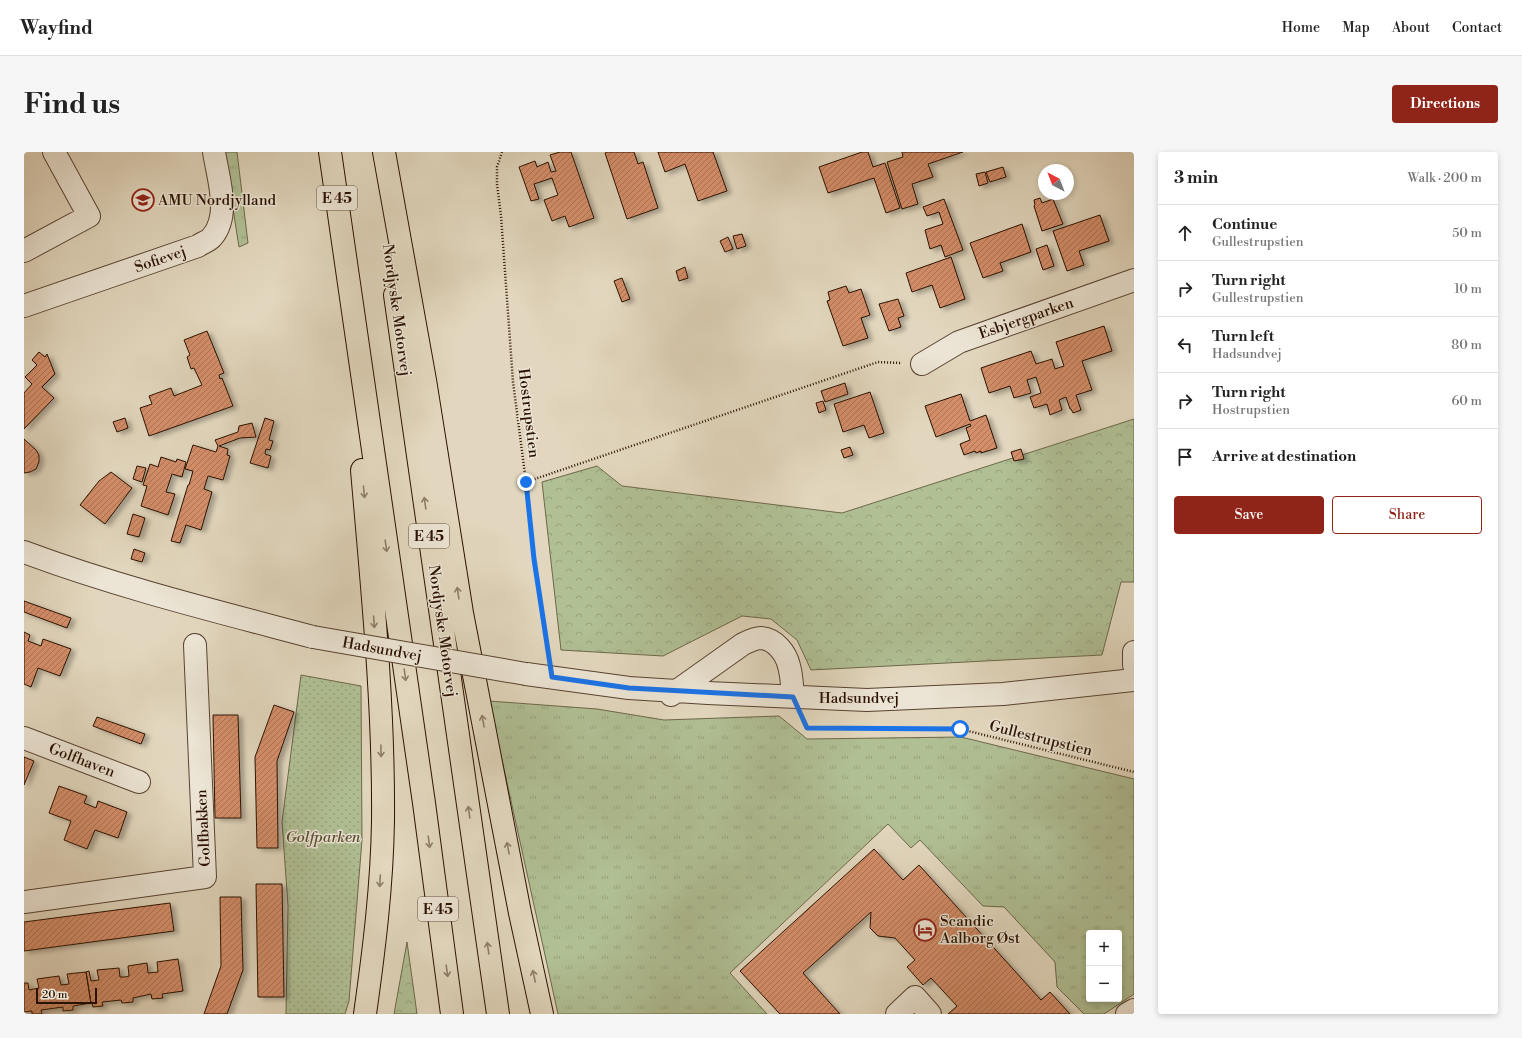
<!DOCTYPE html>
<html lang="en">
<head>
<meta charset="utf-8">
<style>
  :root { --surface:#fff; --page:#f6f6f6; --text:#222; --muted:#767676; --line:#e0e0e0; --accent:#8f2418 }
  body { margin:0; font-family:"Libre Bodoni",serif; background:var(--page); color:var(--text) }
  .controls { position:absolute; right:12px; bottom:12px; display:grid; overflow:hidden; border-radius:4px; box-shadow:0 2px 6px #0003 }
  .controls button { width:36px; height:36px; display:grid; place-items:center; padding:0; border:0; border-bottom:1px solid var(--line); background:var(--surface); color:var(--text); font:20px sans-serif }
  .compass { position:absolute; left:1014px; top:12px; width:36px; height:36px; border-radius:50%; background:var(--surface); box-shadow:0 2px 6px #0003; rotate:318deg }
  .scale { position:absolute; left:12px; bottom:10px; width:61px; box-sizing:border-box; padding-left:4px; border:2px solid #2a1100; border-top:0; font-size:11px; line-height:14px; white-space:nowrap; color:#2a1100; -webkit-text-stroke:3px #ece5d5; paint-order:stroke }
  .stop { position:absolute; width:12px; height:12px; margin:-9px; border:3px solid #1a73e8; border-radius:50%; background:#fff }
  .stop.end { background:#1a73e8; border-color:#fff; box-shadow:0 1px 4px #0008 }
  .list { margin:0; padding:0; list-style:none }
  h2 { display:flex; justify-content:space-between; align-items:center; height:52px; margin:0; padding:0 16px; font-size:17px }
  h2 small { font-size:13px; font-weight:400; color:var(--muted) }
  .list li { display:grid; grid-template-columns:26px 1fr auto; gap:12px; align-items:center; box-sizing:border-box; height:56px; padding:0 16px; border-top:1px solid var(--line) }
  .list b { display:block; font-size:15px; white-space:nowrap }
  .list p { margin:0; font-size:13px; white-space:nowrap; color:var(--muted) }
  .list em { font-size:13px; font-style:normal; color:var(--muted) }
  .actions { display:flex; gap:8px; padding:12px 16px }
  .actions a { flex:1; padding:9px 0; border:1px solid var(--accent); border-radius:4px; text-align:center; font-size:14px; color:var(--accent) }
  .actions .main { background:var(--accent); color:#fff }
  .icon { flex:none; width:22px; height:22px; fill:none; stroke:currentColor; stroke-width:2; stroke-linecap:round; stroke-linejoin:round }
  .map { position:relative; flex:none; width:1110px; height:862px; overflow:hidden; border-radius:4px }
  header { display:flex; align-items:center; gap:24px; box-sizing:border-box; height:56px; padding:0 20px; background:var(--surface); border-bottom:1px solid var(--line) }
  header strong { font-size:19px }
  nav { display:flex; gap:22px; margin-inline-start:auto; font-size:14px }
  .intro { display:flex; align-items:center; justify-content:space-between; box-sizing:border-box; height:96px; padding:0 24px }
  h1 { margin:0; font-size:28px }
  .button { padding:10px 18px; border-radius:4px; background:var(--accent); color:#fff; font-size:14px; font-weight:700 }
  main { display:flex; gap:24px; padding:0 24px }
  aside { flex:1; background:var(--surface); border-radius:4px; box-shadow:0 2px 6px #0003 }
  .map>svg:first-child { display:block }
  .grass { fill:url(#grass-tufts); stroke:#6d684a; fill-rule:evenodd }
  .forest { fill:url(#forest-crowns); stroke:#6d684a }
  .park { fill:url(#park-dots); stroke:#6d684a }
  .building { fill:url(#building-hatch); stroke:#2a1100; filter:url(#shadow) }
  .lines { fill:none; stroke-linecap:round; stroke-linejoin:round }
  .minor-casing { stroke:#584230; stroke-width:24 }
  .highway-casing { stroke:#2a1100; stroke-width:24 }
  .path { stroke:#2a1100; stroke-width:2.5; stroke-dasharray:1 2; stroke-linecap:butt }
  .minor { stroke:#ece5d5; stroke-width:22 }
  .highway { stroke:#e2d7be; stroke-width:22 }
  .minor-bridge-casing { stroke:#584230; stroke-width:24; stroke-linecap:butt }
  .minor-bridge { stroke:#ece5d5; stroke-width:22 }
  .oneway { stroke:#8f7e68 }
  .route { stroke:#1a73e8; stroke-width:5 }
  .labels { text-anchor:middle; stroke-width:3; stroke-linejoin:round; paint-order:stroke }
  .shield { fill:#ece5d5; stroke:#645140; stroke-width:1 }
  .shield-label { font-size:14px; font-weight:bold; fill:#2a1100 }
  .poi-label { font-size:15px; fill:#2a1100; stroke:#ece5d5; text-anchor:start }
  .street-label { font-size:15px; fill:#2a1100; stroke:#ece5d5 }
  .park-label { font-size:15px; font-style:italic; fill:#594e34; stroke:#ece5d5 }
</style>
</head>
<body>
<header>
<strong>Wayfind</strong>
<nav><a>Home</a><a>Map</a><a>About</a><a>Contact</a></nav>
</header>
<div class="intro"><h1>Find us</h1><a class="button">Directions</a></div>
<main>
<div class="map">
<svg width="1110" height="862" viewBox="0 0 1110 862">
  <defs>
    <pattern id="grass-tufts" width="24" height="20" patternUnits="userSpaceOnUse"><rect width="24" height="20" fill="#b0bf94"/><path d="M3 7l-1-3M5 7V3M7 7l1-3M15 17l-1-3M17 17v-4M19 17l1-3" fill="none" stroke="#98a37e"/></pattern>
    <pattern id="forest-crowns" width="20" height="18" patternUnits="userSpaceOnUse"><rect width="20" height="18" fill="#b0bf94"/><path d="M2 6a3 3 0 1 1 6 0M12 15a3 3 0 1 1 6 0" fill="none" stroke="#98a37e"/></pattern>
    <pattern id="park-dots" width="8" height="8" patternUnits="userSpaceOnUse"><rect width="8" height="8" fill="#b0bf94"/><path d="M2 2h.1M6 6h.1" fill="none" stroke="#98a37e" stroke-width="1.8" stroke-linecap="round"/></pattern>
    <pattern id="building-hatch" width="6" height="6" patternUnits="userSpaceOnUse"><rect width="6" height="6" fill="#d48e6a"/><path d="M-1 1l2-2M0 6l6-6M5 7l2-2" fill="none" stroke="#ac7355"/></pattern>
    <filter id="shadow"><feDropShadow dx="4.5" dy="2.5" stdDeviation="2" flood-color="#0004"/></filter>
  </defs>
  <rect width="100%" height="100%" fill="#e2d7be"/>
  <filter id="stains"><feTurbulence type="fractalNoise" baseFrequency=".005" numOctaves="4"/><feColorMatrix values="0 0 0 0 .2 0 0 0 0 .09 0 0 0 0 .02 0 0 0 .5 -.17"/></filter>
  <radialGradient id="worn" r=".72"><stop offset=".6" stop-color="#630" stop-opacity="0"/><stop offset="1" stop-color="#630" stop-opacity=".3"/></radialGradient>
  <path class="grass" d="M200,0H213L224,91L215,95Z
    M465,549L573,557L640,568L755,564L783,587L937,585L1110,627V842L1080,862H1060L1033,835L1031,810L980,755L959,754L896,688L887,696L864,672L706,821L743,862H534ZM1065,781H1095V847H1065Z"/>
  <path class="forest" d="M1110,267V430H1097L1078,503L787,518L773,488L747,467L718,464L639,504L537,498L518,330L573,314L598,334L818,361Z
    M383,790L393,862H370Z"/>
  <path class="park" d="M277,523L337,534L338,688L325,849L321,862H262L264,754L258,670Z"/>
  <path class="building" d="M536,0H547L570,66L545,75L541,64L528,69L520,48L534,43L528,26L510,32L515,47L507,49L495,15L511,9L513,15L524,10L527,20L532,19L526,3Z
    M583,0H610L614,12L619,10L634,56L603,67L581,1Z
    M634,0H689L703,39L674,49L661,12L641,20Z
    M838,0H844L849,15L861,11L876,56L862,61L850,26L804,41L795,15Z
    M878,0H939L904,12L909,25L888,32L894,52L878,57L863,10L879,5Z
    M979,15L982,25L966,30L962,20Z
    M961,20L964,31L955,34L952,22Z
    M1016,46L1018,51L1029,47L1039,72L1018,79L1010,54L1011,53L1010,48Z
    M920,47L939,98L921,105L917,93L906,97L901,78L919,72L915,60L903,64L899,55Z
    M1076,63L1085,89L1055,99L1060,113L1043,119L1029,79Z
    M998,72L1007,100L976,111L979,119L959,126L946,91Z
    M718,82L722,94L713,97L709,84Z
    M704,85L709,97L701,100L696,89Z
    M1023,93L1030,114L1019,118L1012,97Z
    M927,105L941,147L916,156L908,133L888,140L882,121Z
    M661,115L664,126L655,129L652,119Z
    M598,126L606,147L598,150L590,129Z
    M822,134L825,141L837,137L846,163L837,166L844,186L819,194L803,149L806,148L804,140Z
    M874,147L880,164L874,166L877,175L865,179L855,152Z
    M1080,174L1088,199L1058,209L1068,238L1052,243L1057,258L1049,261L1047,257H1046L1042,245L1035,248L1038,258L1026,263L1023,252L1010,256L1006,245L1017,241L1012,225L1003,228L1007,241L990,246L986,234L965,241L957,216L1007,199L1012,212L1028,207L1031,217L1040,214L1032,190Z
    M183,179L200,221L195,223L196,227L198,226L209,254L125,284L116,256L128,252L125,244L147,236L150,244L178,233L170,216L167,217L163,205L166,203L160,188Z
    M15,200L21,205L23,202L31,222L18,235L30,246L0,277V241L8,232L1,225L13,213L8,208Z
    M821,231L824,242L801,250L797,239Z
    M846,240L860,281L845,286L840,273L819,280L810,252Z
    M937,242L946,269L962,263L973,296L957,301V299L952,301L951,299L940,303L936,292L946,288L942,276L947,274L946,272L912,285L901,254Z
    M799,249L802,258L795,261L792,251Z
    M101,266L104,276L93,280L89,270Z
    M241,266L250,269L245,288L249,289L246,298L242,297L241,302L247,304L244,316L226,311Z
    M228,271L232,285L216,286L195,294L204,297L203,303L206,304L199,328L184,324L180,337L188,340L177,378L162,373L156,391L147,389L164,333H165L169,319L161,317L169,293L192,300L194,294L191,288L214,280L215,274Z
    M0,287L12,298L15,303V310L12,317L6,320L0,321Z
    M826,295L829,303L820,306L817,298Z
    M997,297L1000,307L990,309L987,300Z
    M137,305L152,310L153,307L162,310L158,325L148,322L142,340L151,342L144,363L117,354L123,334L119,333L126,312L134,315Z
    M113,314L122,316L118,330L109,327Z
    M87,320L108,336L81,372L56,353L75,329Z
    M109,362L121,366L115,385L103,382Z
    M110,397L121,401L118,410L107,407Z
    M0,449L47,466L43,476L0,460Z
    M0,480L6,483L4,489L17,494L19,487L47,497L36,524L14,516L7,535L0,532Z
    M250,553L270,560L253,609L254,696H233L231,605Z
    M189,563H214L217,666H191Z
    M73,565L121,582L117,592L69,574Z
    M0,605L10,609L0,633Z
    M35,634L63,644L60,651L72,656L74,649L103,660L94,686L71,678L63,697L40,688L47,669L25,661Z
    M850,697L879,728L895,713L1017,848L1026,840L1046,862H924L933,854L907,826L899,833L883,815L891,808L871,786L854,784L846,776L847,760L779,821L816,862H756L716,819Z
    M232,732H258L260,845H234Z
    M196,745H217L219,818L203,862H180L197,814Z
    M146,751L150,779L0,799V770Z
    M154,807L159,839L138,842L139,846L128,847L127,842L109,846V850L98,851L97,848L78,850L79,854L69,855L68,851H67L62,820L65,819L67,829L75,828L73,818L95,816L96,825H101L105,824L104,814L123,811L124,821L134,820L133,810Z
    M62,820L67,851L49,854V858L39,859V855L17,858L18,862H8V859L0,860V831H4L5,838L15,836L13,827L35,824L37,833L45,832L43,822Z"/>
  <g class="lines">
    <g class="minor-casing">
      <path id="minor" d="M0,99L65,64L30,0
        M0,154L174,94C178,91 185,89 188,85C207,63 194,26 190,0
        M898,212L935,190L1110,128
        M0,400C94,435 191,459 289,485
        M1110,500V513
        M502,522L605,536L684,541L843,548L979,542L1110,528
        M647,543L719,492C725,489 731,486 737,486C751,487 762,501 765,514C768,524 768,535 769,545
        M0,586L115,630
        M0,750L181,725L171,493
        M873,862L891,845L906,862
        M1103,862L1110,858"/>
    </g>
    <g class="highway-casing">
      <path id="highway" d="M306,0L400,651L428,862
        M360,0L401,228L438,461L496,761L518,862
        M371,143L474,862
        M338,318C348,435 360,552 359,669C358,734 350,798 341,862"/>
    </g>
    <path class="path" d="M478,0L473,15V32L477,64L489,230L502,330L510,407L525,503
      M502,330L854,210L878,211
      M778,566L783,576L936,577L1110,620"/>
    <use href="#minor" class="minor"/>
    <use href="#highway" class="highway"/>
    <g class="minor-bridge-casing">
      <path id="minor-bridge" d="M289,485L502,522"/>
    </g>
    <use href="#minor-bridge" class="minor-bridge"/>
  </g>
  <defs><path id="oneway-shaft" d="M-6 0H5M1.5-3L5.5 0L1.5 3" fill="none" stroke-width="1.6" stroke-linecap="round" stroke-linejoin="round"/></defs>
  <g class="oneway">
    <use href="#oneway-shaft" transform="translate(340 340) rotate(85)"/>
    <use href="#oneway-shaft" transform="translate(401 351) rotate(-98)"/>
    <use href="#oneway-shaft" transform="translate(362 394) rotate(82)"/>
    <use href="#oneway-shaft" transform="translate(434 441) rotate(-99)"/>
    <use href="#oneway-shaft" transform="translate(350 470) rotate(86)"/>
    <use href="#oneway-shaft" transform="translate(381 523) rotate(82)"/>
    <use href="#oneway-shaft" transform="translate(459 569) rotate(-101)"/>
    <use href="#oneway-shaft" transform="translate(357 599) rotate(89)"/>
    <use href="#oneway-shaft" transform="translate(445 660) rotate(-98)"/>
    <use href="#oneway-shaft" transform="translate(405 690) rotate(82)"/>
    <use href="#oneway-shaft" transform="translate(484 696) rotate(-101)"/>
    <use href="#oneway-shaft" transform="translate(356 729) rotate(93)"/>
    <use href="#oneway-shaft" transform="translate(464 796) rotate(-98)"/>
    <use href="#oneway-shaft" transform="translate(423 819) rotate(82)"/>
    <use href="#oneway-shaft" transform="translate(510 824) rotate(-102)"/>
  </g>
  <g class="lines">
    <path class="route" d="M502,330L510,407L528,525L605,536L769,545L783,576L936,577"/>
  </g>
  <defs>
    <g id="school-ring" transform="scale(1.15)"><circle r="9.5" fill="#ece5d5" stroke="#8f2418" stroke-width="1.5"/><path d="M0-5L7-2L0 1L-7-2ZM-4 1L0 2.5L4 1V4Q0 6-4 4Z" fill="#8f2418"/></g>
    <g id="hotel-ring" transform="scale(1.15)"><circle r="9.5" fill="#ece5d5" stroke="#8f2418" stroke-width="1.5"/><path d="M-6-4.5h1.5V1H6V5H4.5V3h-9V5H-6ZM-4 0a1.8 1.8 0 1 1 3.6 0ZM.5 0V-2.5h3Q6-2.5 6 0Z" fill="#8f2418"/></g>
  </defs>
  <g fill-rule="evenodd">
    <use href="#school-ring" x="119" y="48"/>
    <use href="#hotel-ring" x="901" y="778"/>
  </g>
  <g class="labels">
    <g class="shield">
      <rect x="293" y="34" width="40" height="24" rx="3"/>
      <rect x="385" y="372" width="40" height="24" rx="3"/>
      <rect x="394" y="745" width="40" height="24" rx="3"/>
    </g>
    <g class="shield-label">
      <text x="313" y="51">E 45</text>
      <text x="405" y="389">E 45</text>
      <text x="414" y="762">E 45</text>
    </g>
    <g class="poi-label">
      <text x="134" y="53">AMU Nordjylland</text>
      <text x="916" y="774">Scandic<tspan x="916" dy="17">Aalborg Øst</tspan></text>
    </g>
    <g class="street-label">
      <text transform="translate(136 107) rotate(-19)" y="5">Sofievej</text>
      <text transform="translate(373 158) rotate(82)" y="5">Nordjyske Motorvej</text>
      <text transform="translate(1002 166) rotate(-19)" y="5">Esbjergparken</text>
      <text transform="translate(505 261) rotate(83)" y="5">Hostrupstien</text>
      <text transform="translate(419 479) rotate(82)" y="5">Nordjyske Motorvej</text>
      <text transform="translate(358 497) rotate(10)" y="5">Hadsundvej</text>
      <text x="835" y="551">Hadsundvej</text>
      <text transform="translate(1017 586) rotate(14)" y="5">Gullestrupstien</text>
      <text transform="translate(58 608) rotate(21)" y="5">Golfhaven</text>
      <text transform="translate(179 676) rotate(-93)" y="5">Golfbakken</text>
    </g>
    <g class="park-label">
      <text x="299" y="690">Golfparken</text>
    </g>
  </g>
  <rect width="100%" height="100%" filter="url(#stains)"/>
  <rect width="100%" height="100%" fill="url(#worn)"/>
</svg>
<div class="controls">
<button>+</button>
<button>−</button>
</div>
<svg class="compass" viewBox="-18 -18 36 36"><path d="M0-13l5 13h-10z" fill="#e53935"/><path d="M0 13l5-13h-10z" fill="#767676"/></svg>
<div class="scale">20 m</div>
<div class="stop" style="left:936px;top:577px"></div>
<div class="stop end" style="left:502px;top:330px"></div>
</div>
<aside>
<h2>3 min<small>Walk · 200 m</small></h2>
<ul class="list">
<li><svg class="icon" aria-label="ahead" viewBox="0 0 24 24"><path d="M12 20V5M6 11l6-6 6 6"/></svg><div><b>Continue</b><p>Gullestrupstien</p></div><em>50 m</em></li>
<li><svg class="icon" aria-label="right" viewBox="0 0 24 24"><path d="M7 20v-9h11M14 6l5 5-5 5"/></svg><div><b>Turn right</b><p>Gullestrupstien</p></div><em>10 m</em></li>
<li><svg class="icon" aria-label="left" viewBox="0 0 24 24"><path d="M17 20v-9H6M10 6l-5 5 5 5"/></svg><div><b>Turn left</b><p>Hadsundvej</p></div><em>80 m</em></li>
<li><svg class="icon" aria-label="right" viewBox="0 0 24 24"><path d="M7 20v-9h11M14 6l5 5-5 5"/></svg><div><b>Turn right</b><p>Hostrupstien</p></div><em>60 m</em></li>
<li><svg class="icon" aria-label="arrive" viewBox="0 0 24 24"><path d="M6 21V4h12l-3 4 3 4H6"/></svg><div><b>Arrive at destination</b></div></li>
</ul>
<div class="actions"><a class="main">Save</a><a>Share</a></div>
</aside>
</main>
</body>
</html>
